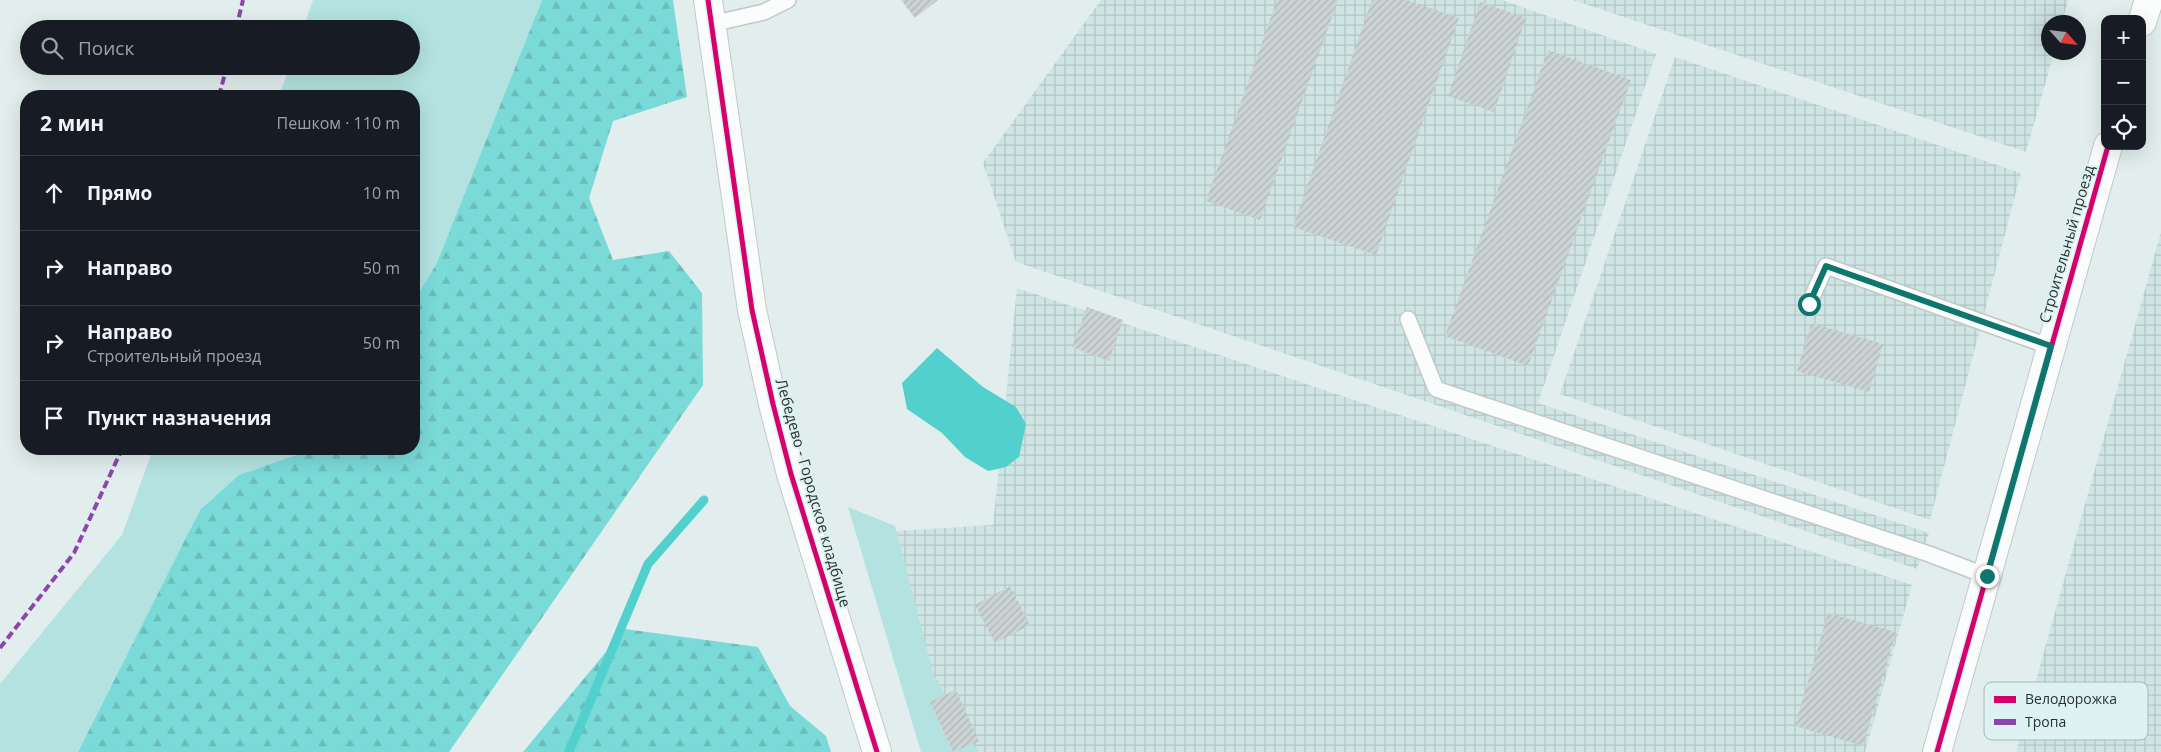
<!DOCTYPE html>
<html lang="ru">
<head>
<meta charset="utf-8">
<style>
  :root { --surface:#171b24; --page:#20242c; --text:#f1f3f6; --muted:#9ea1a6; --line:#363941 }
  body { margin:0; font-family:"Open Sans",sans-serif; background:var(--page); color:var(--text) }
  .controls { position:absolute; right:15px; top:15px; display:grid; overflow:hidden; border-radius:10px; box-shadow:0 5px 20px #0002 }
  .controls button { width:45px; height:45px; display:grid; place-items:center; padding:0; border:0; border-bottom:1px solid var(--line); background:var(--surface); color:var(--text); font:25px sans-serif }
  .compass { position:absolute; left:2041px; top:15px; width:45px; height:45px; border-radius:50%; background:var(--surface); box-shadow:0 5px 20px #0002; rotate:117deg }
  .stop { position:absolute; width:15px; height:15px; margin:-11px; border:4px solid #0f766e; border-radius:50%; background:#fff }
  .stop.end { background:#0f766e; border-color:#fff; box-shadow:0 1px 5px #0008 }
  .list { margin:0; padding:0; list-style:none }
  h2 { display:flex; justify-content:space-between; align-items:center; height:65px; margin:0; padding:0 20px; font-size:21px }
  h2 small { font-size:16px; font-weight:400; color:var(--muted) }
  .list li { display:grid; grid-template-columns:32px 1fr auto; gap:15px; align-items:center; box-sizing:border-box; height:75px; padding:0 20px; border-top:1px solid var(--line) }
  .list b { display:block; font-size:19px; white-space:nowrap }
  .list p { margin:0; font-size:16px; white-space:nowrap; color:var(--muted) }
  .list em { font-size:16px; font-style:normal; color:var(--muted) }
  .icon { flex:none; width:28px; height:28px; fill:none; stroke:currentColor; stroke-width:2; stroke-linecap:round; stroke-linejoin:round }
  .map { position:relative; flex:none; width:2161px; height:752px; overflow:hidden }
  .search { position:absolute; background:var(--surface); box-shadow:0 5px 20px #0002; left:20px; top:20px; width:400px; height:55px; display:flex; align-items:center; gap:12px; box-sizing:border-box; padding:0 18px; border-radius:28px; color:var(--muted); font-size:19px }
  .panel { position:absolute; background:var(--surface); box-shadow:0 5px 20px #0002; left:20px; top:90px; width:400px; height:365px; border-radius:20px }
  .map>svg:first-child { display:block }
  .industrial { fill:url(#industrial-grid) }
  .grass { fill:#b3e2e0 }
  .forest { fill:url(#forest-firs) }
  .water { fill:#52d0ce }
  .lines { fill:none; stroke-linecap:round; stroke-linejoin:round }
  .stream { stroke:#52d0ce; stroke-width:9 }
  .building { fill:url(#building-hatch) }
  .lane-casing { stroke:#c0c9c8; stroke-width:18 }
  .street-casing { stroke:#c0c9c8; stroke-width:30 }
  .lane { stroke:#fbfcfc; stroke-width:15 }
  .street { stroke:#fbfcfc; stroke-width:28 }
  .quiet { stroke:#8e44ad; stroke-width:4; stroke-dasharray:8 4; stroke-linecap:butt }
  .cycleway-casing { stroke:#ddf2f1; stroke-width:8 }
  .cycleway { stroke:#d6006c; stroke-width:5 }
  .route { stroke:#0f766e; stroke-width:6 }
  .labels { text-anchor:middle; stroke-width:4; stroke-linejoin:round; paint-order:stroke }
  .street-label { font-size:15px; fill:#2a3232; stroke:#ddf2f1 }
  .key { fill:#ddf2f1; stroke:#a7b8b8; stroke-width:1 }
  .key-label { font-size:14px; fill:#2a3232 }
</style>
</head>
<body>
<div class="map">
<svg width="2161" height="752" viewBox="0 0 2161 752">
  <defs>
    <pattern id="industrial-grid" width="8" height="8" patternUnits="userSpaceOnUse" patternTransform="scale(1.25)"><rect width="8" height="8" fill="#cfe5e4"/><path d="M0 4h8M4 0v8" fill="none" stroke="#b2c5c4"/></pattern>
    <pattern id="forest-firs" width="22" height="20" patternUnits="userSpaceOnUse" patternTransform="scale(1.25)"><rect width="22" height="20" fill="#7adad8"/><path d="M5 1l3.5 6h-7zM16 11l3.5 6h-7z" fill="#6abcba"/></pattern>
    <pattern id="building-hatch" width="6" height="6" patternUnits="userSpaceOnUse" patternTransform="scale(1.25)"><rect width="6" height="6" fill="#cbd3d3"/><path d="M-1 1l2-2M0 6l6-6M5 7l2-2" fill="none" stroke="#aeb6b6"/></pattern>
  </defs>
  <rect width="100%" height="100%" fill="#e2eded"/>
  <path class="industrial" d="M1101,0H1502L1656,54L1538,403L1929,533L1917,569L1016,262L983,163Z
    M1573,0H2068L2062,22H2048V52L2054,53L2026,152Z
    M1675,57L2021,173L1930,520L1560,394Z
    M2161,232V752H2016Z
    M1017,288L1912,585L1865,752H942L879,532L993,525Z"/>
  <path class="grass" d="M313,0H542L437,264L414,301V96H279L290,66H411V29H303Z
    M153,449H313L239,475L200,510L78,752H0V684L122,535Z
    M848,507L895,526L933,673L979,752H921Z"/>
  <path class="forest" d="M542,0H673L687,97L613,121L589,198L613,260L669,251L702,293L703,385L449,752H78L200,510L239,475L313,449H414V301L437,263Z
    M625,629L758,647L790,706L826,736L831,752H523Z"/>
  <path class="water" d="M937,348L983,387L1016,407L1026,424L1019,457L1006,467L988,471L965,457L942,433L907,409L902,383Z"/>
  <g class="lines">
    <path class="stream" d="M569,752L648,564L704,500"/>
  </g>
  <path class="building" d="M901,0H938L915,18Z
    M1277,0H1338L1260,220L1206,201Z
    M1372,0H1407L1459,18L1376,255L1293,227Z
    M1480,2L1526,18L1494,112L1448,96Z
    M1548,50L1631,80L1528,366L1445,336Z
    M1087,307L1123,320L1109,361L1072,347Z
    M1811,323L1883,344L1869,392L1797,371Z
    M1010,586L1030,625L995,643L975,605Z
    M1828,613L1896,632L1863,746L1795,726Z
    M956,690L979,741L953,752L930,702Z"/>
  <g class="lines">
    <g class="lane-casing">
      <path id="lane" d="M711,24L764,12L788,0
        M1809,304L1826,266L2051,347
        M1408,319L1436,389L1929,554L1987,576"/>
    </g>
    <g class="street-casing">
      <path id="street" d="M708,0L752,310L773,404L791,474L877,752
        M2142,22L2149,0
        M1937,752L2108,146"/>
    </g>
    <use href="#lane" class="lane"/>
    <use href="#street" class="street"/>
    <path class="quiet" d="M236,29L243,0
      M219,96L227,66
      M0,648L74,553L122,449"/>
    <g class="cycleway-casing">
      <path id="cycleway" d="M708,0L752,310L773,404L791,474L877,752
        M1937,752L2108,146"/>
    </g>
    <use href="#cycleway" class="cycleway"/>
  </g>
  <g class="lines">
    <path class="route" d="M1809,304L1826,266L2051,346L1987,576"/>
  </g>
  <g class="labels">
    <g class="street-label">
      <text transform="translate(2067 244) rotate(-74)" y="5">Строительный проезд</text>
      <text transform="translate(813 493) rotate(74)" y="5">Лебедево - Городское кладбище</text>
    </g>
  </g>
  <rect x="1984" y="682" width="164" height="58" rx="8" class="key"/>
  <rect x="1994" y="696" width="22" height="7" fill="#d6006c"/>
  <rect x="1994" y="719" width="22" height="6" fill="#8e44ad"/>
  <g class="key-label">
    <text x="2025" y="704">Велодорожка</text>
    <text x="2025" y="727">Тропа</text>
  </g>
</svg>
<div class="controls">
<button>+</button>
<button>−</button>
<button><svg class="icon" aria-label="locate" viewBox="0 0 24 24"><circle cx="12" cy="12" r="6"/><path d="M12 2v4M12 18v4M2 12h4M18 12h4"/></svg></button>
</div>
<svg class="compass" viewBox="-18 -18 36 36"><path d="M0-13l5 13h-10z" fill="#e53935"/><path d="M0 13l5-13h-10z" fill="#9ea1a6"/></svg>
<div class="stop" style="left:1809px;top:304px"></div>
<div class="stop end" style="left:1987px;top:576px"></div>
<div class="search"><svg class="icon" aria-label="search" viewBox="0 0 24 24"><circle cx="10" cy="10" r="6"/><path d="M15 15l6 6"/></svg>Поиск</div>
<section class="panel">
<h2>2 мин<small>Пешком · 110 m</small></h2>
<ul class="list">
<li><svg class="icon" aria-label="ahead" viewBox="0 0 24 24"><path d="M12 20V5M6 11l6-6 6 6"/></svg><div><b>Прямо</b></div><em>10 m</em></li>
<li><svg class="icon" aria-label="right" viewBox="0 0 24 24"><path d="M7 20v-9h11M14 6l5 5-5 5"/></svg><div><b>Направо</b></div><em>50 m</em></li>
<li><svg class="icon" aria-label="right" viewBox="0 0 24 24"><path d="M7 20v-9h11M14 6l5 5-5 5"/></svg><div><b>Направо</b><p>Строительный проезд</p></div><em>50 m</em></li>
<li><svg class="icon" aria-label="arrive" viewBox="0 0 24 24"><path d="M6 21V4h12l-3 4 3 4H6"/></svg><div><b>Пункт назначения</b></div></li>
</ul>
</section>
</div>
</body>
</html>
